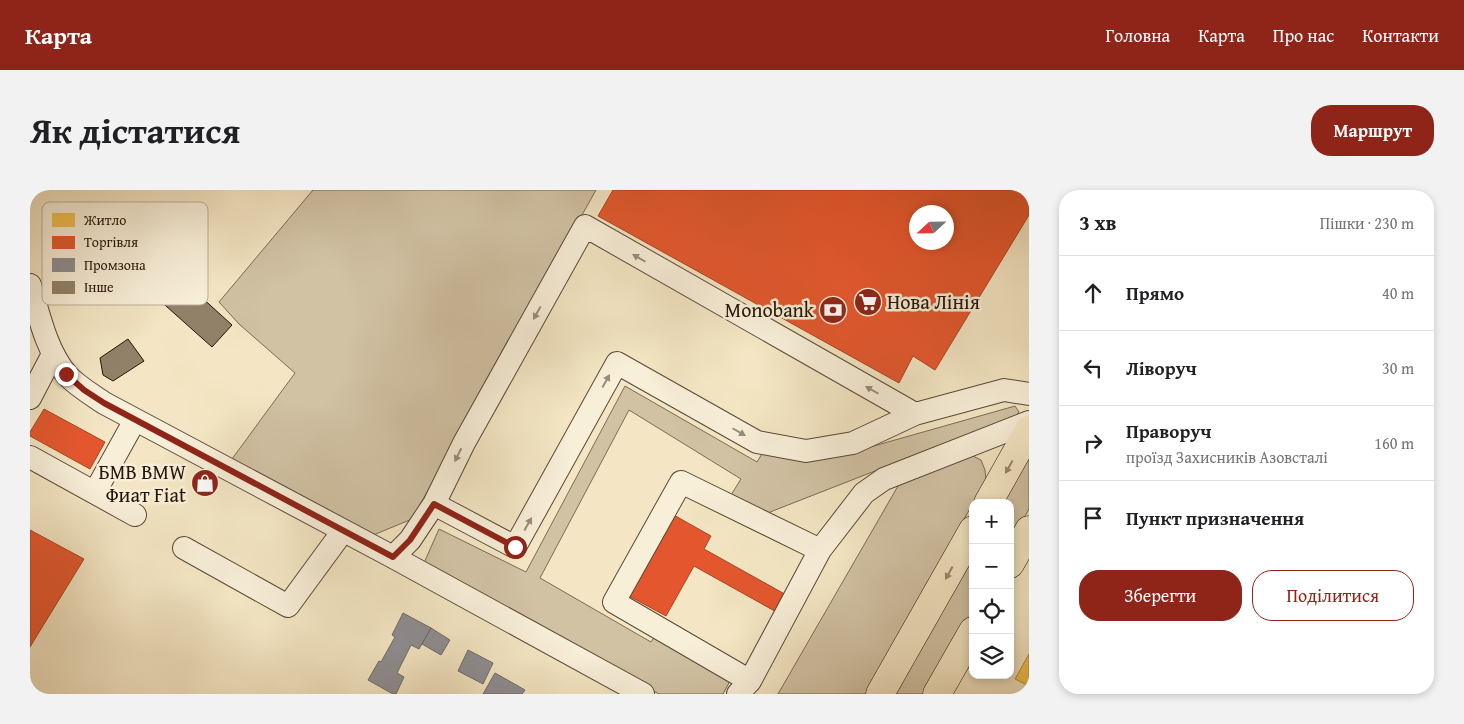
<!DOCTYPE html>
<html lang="uk">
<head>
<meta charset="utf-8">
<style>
  :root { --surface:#fff; --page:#f2f2f2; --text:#202124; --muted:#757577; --line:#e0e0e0; --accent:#8f2418 }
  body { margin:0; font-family:"Gentium Book Plus",serif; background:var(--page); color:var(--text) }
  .controls { position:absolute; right:15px; bottom:15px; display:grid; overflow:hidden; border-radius:10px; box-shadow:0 2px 8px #0003 }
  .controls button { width:45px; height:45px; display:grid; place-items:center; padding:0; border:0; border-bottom:1px solid var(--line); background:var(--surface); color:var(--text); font:25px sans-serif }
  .compass { position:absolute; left:879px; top:15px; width:45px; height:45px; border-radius:50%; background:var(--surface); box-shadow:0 2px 8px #0003; rotate:248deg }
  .stop { position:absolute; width:15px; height:15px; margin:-11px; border:4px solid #8f2418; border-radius:50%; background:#fff }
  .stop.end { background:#8f2418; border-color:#fff; box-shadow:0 1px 5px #0008 }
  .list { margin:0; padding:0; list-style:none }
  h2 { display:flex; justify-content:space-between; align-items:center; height:65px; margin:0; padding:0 20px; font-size:21px }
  h2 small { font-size:16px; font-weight:400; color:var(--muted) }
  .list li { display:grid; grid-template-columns:32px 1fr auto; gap:15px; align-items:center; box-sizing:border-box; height:75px; padding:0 20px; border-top:1px solid var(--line) }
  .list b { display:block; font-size:19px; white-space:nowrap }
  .list p { margin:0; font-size:16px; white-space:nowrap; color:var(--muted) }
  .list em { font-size:16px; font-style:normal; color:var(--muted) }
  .actions { display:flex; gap:10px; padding:15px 20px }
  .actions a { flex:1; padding:11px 0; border:1px solid var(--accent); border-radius:20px; text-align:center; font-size:18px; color:var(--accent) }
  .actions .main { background:var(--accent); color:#fff }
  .icon { flex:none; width:28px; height:28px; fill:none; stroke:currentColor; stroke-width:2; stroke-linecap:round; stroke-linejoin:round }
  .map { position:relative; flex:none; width:999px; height:504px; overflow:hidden; border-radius:20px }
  header { display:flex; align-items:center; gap:30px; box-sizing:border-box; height:70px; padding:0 25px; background:var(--accent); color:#fff }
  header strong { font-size:24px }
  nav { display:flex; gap:28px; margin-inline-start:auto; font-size:18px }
  .intro { display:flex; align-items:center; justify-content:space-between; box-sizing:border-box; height:120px; padding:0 30px }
  h1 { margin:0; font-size:35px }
  .button { padding:12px 22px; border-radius:20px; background:var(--accent); color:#fff; font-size:18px; font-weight:700 }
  main { display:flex; gap:30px; padding:0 30px }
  aside { flex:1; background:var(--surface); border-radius:20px; box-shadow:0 2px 8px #0003 }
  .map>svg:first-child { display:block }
  .green { fill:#d1c2a4; stroke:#7b6b55 }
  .homes { fill:#f2c14e; stroke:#b48d38 }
  .shops { fill:#e4572e; stroke:#ab4322; fill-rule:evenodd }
  .industry { fill:#8d8d92; stroke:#6e6968 }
  .building { fill:#918169; stroke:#251406 }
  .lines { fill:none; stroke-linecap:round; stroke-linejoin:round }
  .minor-casing { stroke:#594836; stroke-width:24 }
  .major-casing { stroke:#251406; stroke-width:29 }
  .minor { stroke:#f8efd9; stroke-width:22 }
  .major { stroke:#f4e6c4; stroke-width:28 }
  .oneway { fill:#998c7a }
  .oneway2 { fill:#97886e }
  .route { stroke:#8f2418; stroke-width:6 }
  .labels { text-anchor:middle; stroke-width:5; stroke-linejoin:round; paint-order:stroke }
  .poi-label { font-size:20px; fill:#251406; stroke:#f8efd9; text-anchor:end }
  .key { fill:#f8efd9; stroke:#b9ad9a; stroke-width:1 }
  .key-label { font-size:14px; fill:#251406 }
</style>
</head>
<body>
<header>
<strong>Карта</strong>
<nav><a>Головна</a><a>Карта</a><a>Про нас</a><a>Контакти</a></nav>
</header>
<div class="intro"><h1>Як дістатися</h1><a class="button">Маршрут</a></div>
<main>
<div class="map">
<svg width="999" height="504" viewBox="0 0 999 504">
  <rect width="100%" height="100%" fill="#f4e6c4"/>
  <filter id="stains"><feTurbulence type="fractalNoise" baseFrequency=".004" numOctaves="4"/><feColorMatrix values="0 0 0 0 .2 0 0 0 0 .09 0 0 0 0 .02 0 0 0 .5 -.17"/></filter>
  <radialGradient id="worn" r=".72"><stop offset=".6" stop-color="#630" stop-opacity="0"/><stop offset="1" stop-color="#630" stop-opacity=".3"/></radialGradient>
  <path class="green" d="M283,0H566L382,329L341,346L202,269L265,183L209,134L189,112Z
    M595,196L727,272L733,262L812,265L985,216L989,222L979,234L850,279L735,324L701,305L711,289L599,220L510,388L621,452L625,446L701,489L693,504H629L394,373L409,339L496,382Z
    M943,266L951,270L955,280L956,290L836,504H748L868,296L878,288L934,267Z
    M999,266V319L980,353V313H972Z
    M943,365V420L896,504H863Z"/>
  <path class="homes" d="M999,464V496L985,489Z"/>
  <path class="shops" d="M583,0H989L999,6V25L905,180L883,166L869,193L568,26ZM886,22H916V52H886Z
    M14,219L75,252L60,279L0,246V242Z
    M642,324L681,346L674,359L760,407L750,424L664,376L636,426L597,405Z
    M0,340L54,369L0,457Z"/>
  <path class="industry" d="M373,423L401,438L389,459L381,455L367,483L374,487L366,504H363L338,490L349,471L351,472L365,447L362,445Z
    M401,438L420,450L411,465L392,454Z
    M438,460L463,473L453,494L428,481Z
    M465,483L495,500L492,504H453Z"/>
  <path class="building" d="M147,85L202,135L182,157L127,108Z
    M98,149L114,171L83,191L73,185L70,168Z"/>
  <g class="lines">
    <g class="minor-casing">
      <path id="minor" d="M0,95C9,125 16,160 37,185C47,196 61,204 74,213L363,367L613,504
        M0,208L23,164
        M0,267L105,325
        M65,302L105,230
        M404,314L485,357L587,173L727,252L776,261L823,253L885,224L974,200L999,204
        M154,358L258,416L313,341
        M363,367L380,350L404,314L434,253L555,36L885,224
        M720,491L584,412L651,292L790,360
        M708,504L720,491L790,360L834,303L854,289L999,232"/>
    </g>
    <g class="major-casing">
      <path id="major" d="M958,313L999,240
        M980,374L999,340
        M850,504L943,340
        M907,504L943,441"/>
    </g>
    <use href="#minor" class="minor"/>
    <use href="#major" class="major"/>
  </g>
  <defs><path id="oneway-solid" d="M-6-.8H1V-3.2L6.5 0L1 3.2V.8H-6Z" transform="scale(1.25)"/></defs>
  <g class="oneway">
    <use href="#oneway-solid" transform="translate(609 68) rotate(-150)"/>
    <use href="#oneway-solid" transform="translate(507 123) rotate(119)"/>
    <use href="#oneway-solid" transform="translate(576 191) rotate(-61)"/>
    <use href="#oneway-solid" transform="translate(842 200) rotate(-150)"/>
    <use href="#oneway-solid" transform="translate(709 242) rotate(30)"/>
    <use href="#oneway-solid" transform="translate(428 265) rotate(116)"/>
    <use href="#oneway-solid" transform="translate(498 334) rotate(-61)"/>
  </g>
  <g class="oneway2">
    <use href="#oneway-solid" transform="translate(979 277) rotate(119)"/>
    <use href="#oneway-solid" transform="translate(919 383) rotate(119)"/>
  </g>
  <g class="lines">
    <path class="route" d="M36,184L54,200L74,213L363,367L380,350L404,314L485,357"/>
  </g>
  <defs>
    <g id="supermarket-disc" transform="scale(1.4375)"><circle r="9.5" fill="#8f2418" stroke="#f8efd9"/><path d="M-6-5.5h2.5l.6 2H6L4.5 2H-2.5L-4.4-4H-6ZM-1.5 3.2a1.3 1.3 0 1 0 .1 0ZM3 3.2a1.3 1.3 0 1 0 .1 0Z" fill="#fff"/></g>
    <g id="bank-disc" transform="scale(1.4375)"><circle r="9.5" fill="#8f2418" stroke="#f8efd9"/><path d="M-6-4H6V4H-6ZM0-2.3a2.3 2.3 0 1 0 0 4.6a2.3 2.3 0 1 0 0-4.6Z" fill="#fff"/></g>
    <g id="shop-disc" transform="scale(1.4375)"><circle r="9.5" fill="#8f2418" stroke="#f8efd9"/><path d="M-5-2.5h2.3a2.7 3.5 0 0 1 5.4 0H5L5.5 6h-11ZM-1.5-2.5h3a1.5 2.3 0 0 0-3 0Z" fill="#fff"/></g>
  </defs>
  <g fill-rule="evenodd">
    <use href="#supermarket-disc" x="838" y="112"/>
    <use href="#bank-disc" x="803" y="120"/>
    <use href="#shop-disc" x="175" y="293"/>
  </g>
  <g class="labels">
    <g class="poi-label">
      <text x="857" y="119" text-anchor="start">Нова Лінія</text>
      <text x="784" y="127">Monobank</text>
      <text x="156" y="289">БМВ BMW<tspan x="156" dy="23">Фиат Fiat</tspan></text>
    </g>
  </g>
  <rect x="12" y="12" width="166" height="103" rx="8" class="key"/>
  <rect x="22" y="23" width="23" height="14" fill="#f2c14e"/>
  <rect x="22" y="46" width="23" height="13" fill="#e4572e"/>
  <rect x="22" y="68" width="23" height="14" fill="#8d8d92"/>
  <rect x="22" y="91" width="23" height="13" fill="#918169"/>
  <g class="key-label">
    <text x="54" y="35">Житло</text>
    <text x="54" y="57">Торгівля</text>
    <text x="54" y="80">Промзона</text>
    <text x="54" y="102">Інше</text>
  </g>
  <rect width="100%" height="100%" filter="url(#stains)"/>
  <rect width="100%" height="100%" fill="url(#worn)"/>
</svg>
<div class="controls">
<button>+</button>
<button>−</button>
<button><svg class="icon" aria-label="locate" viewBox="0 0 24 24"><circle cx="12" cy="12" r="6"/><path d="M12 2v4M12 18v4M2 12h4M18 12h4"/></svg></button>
<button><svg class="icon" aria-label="layers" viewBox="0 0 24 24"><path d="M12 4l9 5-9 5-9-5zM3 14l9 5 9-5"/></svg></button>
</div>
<svg class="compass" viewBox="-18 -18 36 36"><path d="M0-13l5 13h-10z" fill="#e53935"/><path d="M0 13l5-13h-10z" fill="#757577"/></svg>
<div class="stop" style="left:485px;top:357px"></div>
<div class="stop end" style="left:36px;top:184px"></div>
</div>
<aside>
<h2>3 хв<small>Пішки · 230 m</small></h2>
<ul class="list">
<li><svg class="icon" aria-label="ahead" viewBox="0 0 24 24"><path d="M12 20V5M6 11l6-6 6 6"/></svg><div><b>Прямо</b></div><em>40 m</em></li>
<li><svg class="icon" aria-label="left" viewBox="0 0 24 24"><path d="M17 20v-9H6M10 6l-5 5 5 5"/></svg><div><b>Ліворуч</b></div><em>30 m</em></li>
<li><svg class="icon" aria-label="right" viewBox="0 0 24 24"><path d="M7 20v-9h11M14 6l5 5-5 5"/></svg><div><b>Праворуч</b><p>проїзд Захисників Азовсталі</p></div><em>160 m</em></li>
<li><svg class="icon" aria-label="arrive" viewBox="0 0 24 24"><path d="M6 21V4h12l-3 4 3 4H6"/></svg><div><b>Пункт призначення</b></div></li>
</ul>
<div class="actions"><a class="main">Зберегти</a><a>Поділитися</a></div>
</aside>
</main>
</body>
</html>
